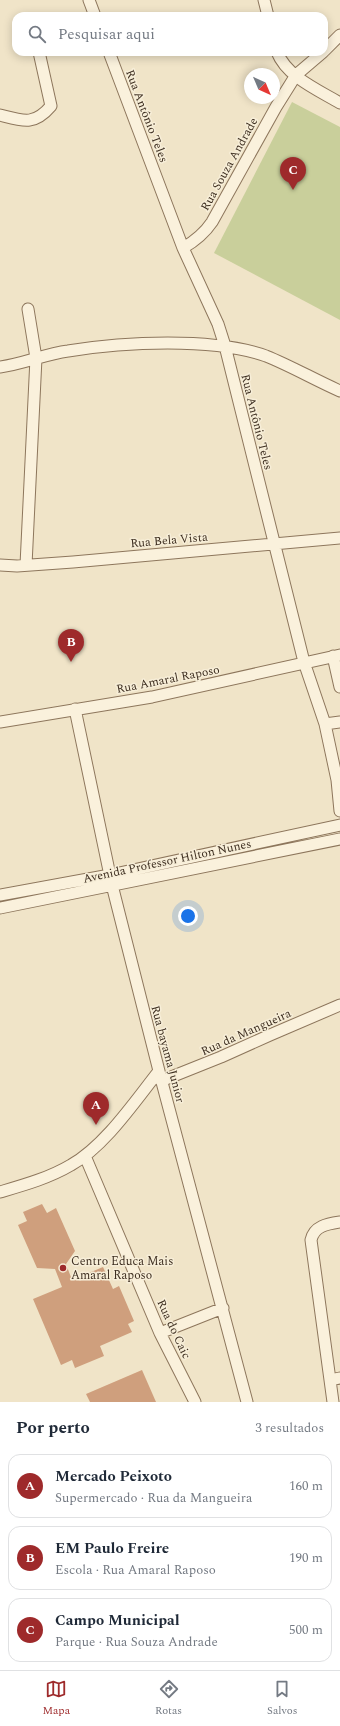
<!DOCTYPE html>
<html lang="pt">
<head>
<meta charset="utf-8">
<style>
  :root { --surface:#fff; --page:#f6f6f7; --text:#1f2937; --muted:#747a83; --line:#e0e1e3; --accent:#9e2a2b }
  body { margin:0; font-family:Spectral,serif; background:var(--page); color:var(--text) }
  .compass { position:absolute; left:244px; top:68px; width:36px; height:36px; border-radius:50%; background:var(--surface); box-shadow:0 2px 10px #0003; rotate:136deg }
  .you { position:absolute; left:188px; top:916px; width:14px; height:14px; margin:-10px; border:3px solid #fff; border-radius:50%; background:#1a73e8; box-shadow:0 0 0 6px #1a73e833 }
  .badge { display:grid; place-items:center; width:26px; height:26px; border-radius:50%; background:var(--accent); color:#fff; font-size:13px; font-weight:700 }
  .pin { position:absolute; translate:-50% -33px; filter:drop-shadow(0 1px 2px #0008) }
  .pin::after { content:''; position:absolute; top:21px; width:14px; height:12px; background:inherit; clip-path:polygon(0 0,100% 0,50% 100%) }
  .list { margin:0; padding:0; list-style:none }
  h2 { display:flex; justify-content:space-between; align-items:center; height:52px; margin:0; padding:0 16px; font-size:17px }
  h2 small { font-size:13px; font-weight:400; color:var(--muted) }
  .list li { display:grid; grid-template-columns:26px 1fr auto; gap:12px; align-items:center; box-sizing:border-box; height:64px; margin:0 8px 8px; padding:0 8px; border:1px solid var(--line); border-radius:12px }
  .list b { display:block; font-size:15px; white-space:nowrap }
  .list p { margin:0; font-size:13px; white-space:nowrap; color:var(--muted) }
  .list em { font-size:13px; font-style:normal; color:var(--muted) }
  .icon { flex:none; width:22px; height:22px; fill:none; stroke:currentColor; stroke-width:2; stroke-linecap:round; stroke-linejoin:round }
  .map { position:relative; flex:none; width:340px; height:1402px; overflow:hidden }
  .search { position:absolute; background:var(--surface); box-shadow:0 2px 10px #0003; left:12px; right:12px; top:12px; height:44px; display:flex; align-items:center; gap:10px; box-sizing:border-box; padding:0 14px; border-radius:12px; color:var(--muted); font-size:15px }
  .sheet { height:268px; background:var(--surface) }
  nav { display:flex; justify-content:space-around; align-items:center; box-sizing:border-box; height:56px; border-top:1px solid var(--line); background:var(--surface); font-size:11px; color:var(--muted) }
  nav a { display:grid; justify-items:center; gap:2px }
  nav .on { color:var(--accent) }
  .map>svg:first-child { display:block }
  .green { fill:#c9cf9b }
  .building { fill:#cf9f7d }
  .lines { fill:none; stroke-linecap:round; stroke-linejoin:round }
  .minor-casing { stroke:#8d765c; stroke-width:13 }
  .minor { stroke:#faf1dc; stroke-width:11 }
  .poi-dot { fill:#9e2a2b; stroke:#f7eed8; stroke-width:1.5 }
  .labels { text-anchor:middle; stroke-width:3; stroke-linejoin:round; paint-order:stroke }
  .street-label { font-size:12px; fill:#3d2e20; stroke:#f7eed8 }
  .poi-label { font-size:12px; fill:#3d2e20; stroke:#f7eed8; text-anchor:start }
</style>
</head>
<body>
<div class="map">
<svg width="340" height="1402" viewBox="0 0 340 1402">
  <rect width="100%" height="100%" fill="#f0e4c8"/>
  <path class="green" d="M292,102L340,127V320L214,253Z"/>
  <path class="building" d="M42,1204L47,1213L56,1208L75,1251L66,1264L72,1280L103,1267L113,1289L119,1286L134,1321L128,1324L132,1332L100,1346L104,1356L75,1368L72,1360L61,1365L33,1299L62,1287L55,1269L37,1268L18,1225L27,1221L23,1212Z
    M142,1370L156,1402H90L86,1394Z"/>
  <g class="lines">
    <g class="minor-casing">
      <path id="minor" d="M89,0L95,16
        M264,0L268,16
        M324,51L340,35
        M109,52L183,248L218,324L225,346L304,662L325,724L337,780L340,811
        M277,52C287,77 318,90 340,103
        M0,115C23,121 34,126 51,106L39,52
        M183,248C195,241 204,234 212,222L276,107L296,75L323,52
        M0,367C23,364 45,354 68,351C123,342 213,337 266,356C291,366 315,380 340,391
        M0,565L17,566L73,562L340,538
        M26,565L36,358L28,309
        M333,656L340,687
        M75,709L112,885L159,1071L247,1402
        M0,722L152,697L340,655
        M325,724L340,722
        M0,895L110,875L340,825
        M0,908L340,839
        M161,1081L221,1057L270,1035L340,1005
        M85,1156L160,1333L195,1402
        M0,1192C24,1185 49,1178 71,1165C105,1146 135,1101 159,1071
        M160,1333L223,1308
        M330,1380L340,1378
        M333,1402L311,1240C314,1226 327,1224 340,1222"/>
    </g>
    <use href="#minor" class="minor"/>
  </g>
  <circle class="poi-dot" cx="63" cy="1268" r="4"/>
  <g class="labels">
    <g class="street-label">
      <text transform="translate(147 116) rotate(69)" y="4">Rua Antônio Teles</text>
      <text transform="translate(229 164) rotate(-61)" y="4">Rua Souza Andrade</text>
      <text transform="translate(257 422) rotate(76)" y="4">Rua Antônio Teles</text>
      <text transform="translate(169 540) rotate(-5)" y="4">Rua Bela Vista</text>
      <text transform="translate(168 679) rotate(-11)" y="4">Rua Amaral Raposo</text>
      <text transform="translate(167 861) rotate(-12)" y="4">Avenida Professor Hilton Nunes</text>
      <text transform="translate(246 1032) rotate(-24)" y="4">Rua da Mangueira</text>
      <text transform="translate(168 1054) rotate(75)" y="4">Rua bayama Junior</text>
      <text transform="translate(174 1329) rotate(65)" y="4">Rua do Caic</text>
    </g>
    <g class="poi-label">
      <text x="71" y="1265">Centro Educa Mais<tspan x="71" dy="14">Amaral Raposo</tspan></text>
    </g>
  </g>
</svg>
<svg class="compass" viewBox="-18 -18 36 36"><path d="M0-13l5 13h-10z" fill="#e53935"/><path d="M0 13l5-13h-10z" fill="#747a83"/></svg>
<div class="you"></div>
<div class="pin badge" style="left:96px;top:1125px">A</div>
<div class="pin badge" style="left:71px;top:662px">B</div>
<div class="pin badge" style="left:293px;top:190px">C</div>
<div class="search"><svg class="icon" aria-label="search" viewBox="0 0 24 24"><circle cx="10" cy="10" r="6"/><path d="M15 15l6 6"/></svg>Pesquisar aqui</div>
</div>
<section class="sheet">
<h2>Por perto<small>3 resultados</small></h2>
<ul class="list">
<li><span class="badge">A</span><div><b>Mercado Peixoto</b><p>Supermercado · Rua da Mangueira</p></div><em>160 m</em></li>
<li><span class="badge">B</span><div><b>EM Paulo Freire</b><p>Escola · Rua Amaral Raposo</p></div><em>190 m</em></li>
<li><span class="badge">C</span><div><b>Campo Municipal</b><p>Parque · Rua Souza Andrade</p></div><em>500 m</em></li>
</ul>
</section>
<nav>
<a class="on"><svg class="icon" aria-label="map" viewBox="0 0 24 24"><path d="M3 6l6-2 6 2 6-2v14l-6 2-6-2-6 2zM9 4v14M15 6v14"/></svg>Mapa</a>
<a><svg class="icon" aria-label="directions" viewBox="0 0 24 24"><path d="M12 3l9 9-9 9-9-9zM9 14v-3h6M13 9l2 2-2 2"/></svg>Rotas</a>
<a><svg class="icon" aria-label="saved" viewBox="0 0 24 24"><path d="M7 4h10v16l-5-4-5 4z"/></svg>Salvos</a>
</nav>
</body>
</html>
